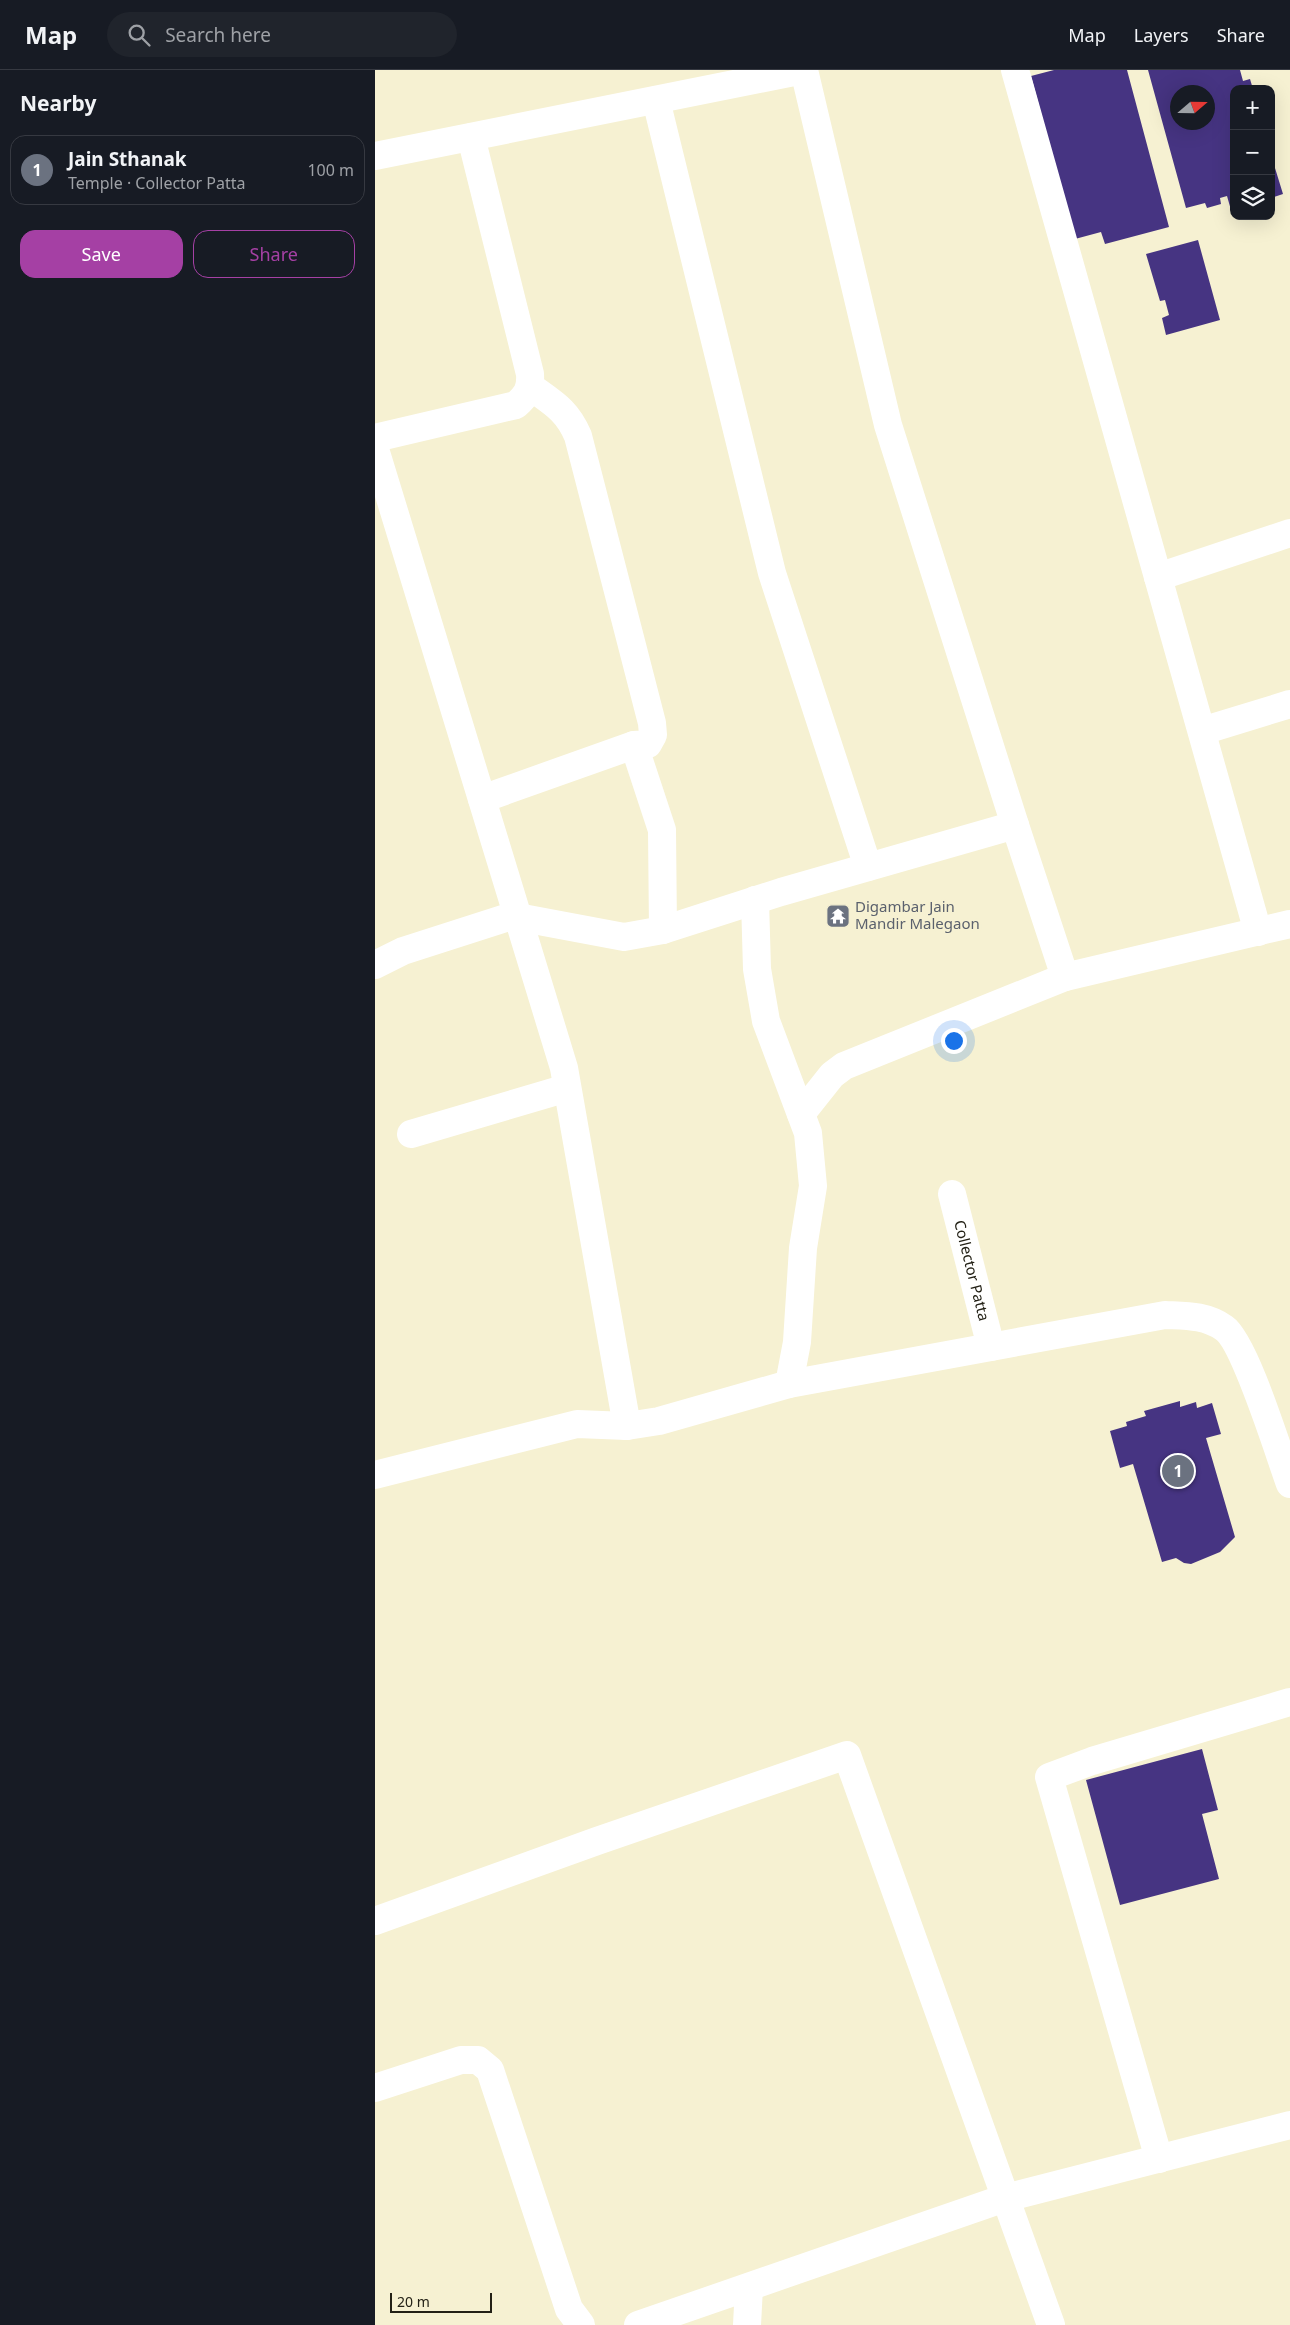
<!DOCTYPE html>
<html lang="en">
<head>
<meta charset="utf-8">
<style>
  :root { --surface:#171b24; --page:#20242c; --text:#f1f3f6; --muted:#9ea1a6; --line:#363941; --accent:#a540a4 }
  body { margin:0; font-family:"Noto Sans",sans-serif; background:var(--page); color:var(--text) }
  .controls { position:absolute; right:15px; top:15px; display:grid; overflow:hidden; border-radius:10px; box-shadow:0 5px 20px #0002 }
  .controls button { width:45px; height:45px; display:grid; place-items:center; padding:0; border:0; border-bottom:1px solid var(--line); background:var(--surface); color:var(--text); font:25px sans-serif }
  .compass { position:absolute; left:795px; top:15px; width:45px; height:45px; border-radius:50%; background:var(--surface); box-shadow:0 5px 20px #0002; rotate:70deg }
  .scale { position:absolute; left:15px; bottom:12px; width:102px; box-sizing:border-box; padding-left:5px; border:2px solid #232116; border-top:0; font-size:14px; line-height:18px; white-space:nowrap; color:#232116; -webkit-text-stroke:4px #f6f1d2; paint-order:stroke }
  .you { position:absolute; left:578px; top:970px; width:18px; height:18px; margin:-12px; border:4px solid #fff; border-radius:50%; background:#1a73e8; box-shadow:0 0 0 8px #1a73e833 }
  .badge { display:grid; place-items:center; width:32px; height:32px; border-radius:50%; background:var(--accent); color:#fff; font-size:16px; font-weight:700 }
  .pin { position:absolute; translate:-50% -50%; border:2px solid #fff; box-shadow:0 1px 5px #0006 }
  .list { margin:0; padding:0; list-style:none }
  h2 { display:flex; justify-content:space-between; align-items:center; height:65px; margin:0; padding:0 20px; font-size:21px }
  h2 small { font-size:16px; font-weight:400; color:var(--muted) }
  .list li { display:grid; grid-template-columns:32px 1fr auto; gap:15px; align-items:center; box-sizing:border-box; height:70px; margin:0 10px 10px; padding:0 10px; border:1px solid var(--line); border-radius:15px }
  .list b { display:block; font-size:19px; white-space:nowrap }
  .list p { margin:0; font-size:16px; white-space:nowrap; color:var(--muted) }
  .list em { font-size:16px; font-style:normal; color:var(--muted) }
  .actions { display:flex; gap:10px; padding:15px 20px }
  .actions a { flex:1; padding:11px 0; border:1px solid var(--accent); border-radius:15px; text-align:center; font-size:18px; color:var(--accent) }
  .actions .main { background:var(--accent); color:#fff }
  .icon { flex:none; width:28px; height:28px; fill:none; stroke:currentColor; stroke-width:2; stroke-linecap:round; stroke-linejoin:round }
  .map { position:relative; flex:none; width:915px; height:2255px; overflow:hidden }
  header { display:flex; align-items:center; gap:30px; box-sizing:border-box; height:70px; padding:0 25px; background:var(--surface); border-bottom:1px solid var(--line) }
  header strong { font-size:24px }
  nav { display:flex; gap:28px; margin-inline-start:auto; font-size:18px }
  .search { width:350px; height:45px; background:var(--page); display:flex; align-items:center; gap:12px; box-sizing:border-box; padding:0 18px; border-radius:28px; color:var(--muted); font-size:19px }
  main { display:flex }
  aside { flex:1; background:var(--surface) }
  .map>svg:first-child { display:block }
  .building { fill:#463482; fill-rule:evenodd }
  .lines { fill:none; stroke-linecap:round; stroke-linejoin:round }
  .street { stroke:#fff; stroke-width:28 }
  .labels { text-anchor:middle; stroke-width:5; stroke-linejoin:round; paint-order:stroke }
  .worship-label { font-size:15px; fill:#5b616d; stroke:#f6f1d2; text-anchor:start }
  .street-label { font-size:15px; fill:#232116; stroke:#f6f1d2 }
</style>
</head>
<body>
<header>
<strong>Map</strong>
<div class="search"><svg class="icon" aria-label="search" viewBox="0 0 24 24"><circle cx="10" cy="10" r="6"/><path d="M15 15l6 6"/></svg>Search here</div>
<nav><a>Map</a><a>Layers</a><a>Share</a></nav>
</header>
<main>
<aside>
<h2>Nearby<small></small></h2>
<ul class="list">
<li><span class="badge" style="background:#6b7280">1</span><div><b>Jain Sthanak</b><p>Temple · Collector Patta</p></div><em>100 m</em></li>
</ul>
<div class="actions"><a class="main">Save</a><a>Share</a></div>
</aside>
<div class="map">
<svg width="915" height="2255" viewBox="0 0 915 2255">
  <rect width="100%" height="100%" fill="#f6f1d2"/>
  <path class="building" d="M679,0H752L794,157L730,174L726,162L700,169L656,6Z
    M773,0H865L868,11L875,9L878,19H859V139L856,140L852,126L845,128L846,134L832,138L830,133L811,138ZM802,22H832V52H802Z
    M896,85L908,124L896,128Z
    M823,170L845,250L791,265L787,248L794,245L790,230L785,231L771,184Z
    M805,1331V1337L821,1332L822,1338L837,1333L846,1364L831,1368L860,1467L845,1482L816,1494L809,1493L801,1488L787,1492L758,1394L745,1398L735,1361L752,1356L751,1352L771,1346L769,1341Z
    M827,1679L843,1740L827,1744L844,1809L745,1835L711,1710Z"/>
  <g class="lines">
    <g class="street">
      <path d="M429,0L513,355L640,755"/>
      <path d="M640,0L883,862"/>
      <path d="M281,30L397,503L493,797"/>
      <path d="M0,86L429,0"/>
      <path d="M0,368L141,335C152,325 156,319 155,304L96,67"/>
      <path d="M0,379L189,998L252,1356"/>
      <path d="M783,507L915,463"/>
      <path d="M827,661L915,634"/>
      <path d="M259,675L287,760L288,860"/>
      <path d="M107,729L259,675L273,674L278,665L277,653L203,366C192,340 178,333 156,317"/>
      <path d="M0,895L28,881L137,846L249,867L288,860L406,822L640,755L690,907L915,854"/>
      <path d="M426,1044L457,1005L469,996L690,907"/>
      <path d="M36,1064L192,1018"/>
      <path id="s1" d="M577,1124L616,1277"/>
      <path d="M414,1314L790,1245C811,1246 830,1245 849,1258C870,1272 904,1384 915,1414"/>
      <path d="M0,1405L202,1354L252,1356L284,1351L414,1314L422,1272L428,1178L438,1116L433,1063L391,951L382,899L380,830"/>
      <path d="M0,1851L222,1771L472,1685L676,2255"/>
      <path d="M0,2018L86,1990H103L115,2000L194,2239L206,2255"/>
      <path d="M784,2089L674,1707L717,1691L915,1632"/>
      <path d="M263,2255L630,2128L915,2055"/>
      <path d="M372,2255L374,2217"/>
    </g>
  </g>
  <defs>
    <g id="temple-square" transform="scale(1.25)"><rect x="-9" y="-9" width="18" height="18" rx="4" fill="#6b7280" stroke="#f6f1d2"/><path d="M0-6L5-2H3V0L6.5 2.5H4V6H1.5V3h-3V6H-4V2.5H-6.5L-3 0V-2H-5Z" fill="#fff"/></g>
  </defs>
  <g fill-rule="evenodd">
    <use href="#temple-square" x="463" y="846"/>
  </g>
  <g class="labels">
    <g class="worship-label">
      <text x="480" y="842">Digambar Jain<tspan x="480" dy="17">Mandir Malegaon</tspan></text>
    </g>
    <g class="street-label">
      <text dy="5" stroke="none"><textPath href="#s1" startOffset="79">Collector Patta</textPath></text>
    </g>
  </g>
</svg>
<div class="controls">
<button>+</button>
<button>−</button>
<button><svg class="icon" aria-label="layers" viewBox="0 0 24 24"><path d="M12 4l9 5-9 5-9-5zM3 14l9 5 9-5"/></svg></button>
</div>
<svg class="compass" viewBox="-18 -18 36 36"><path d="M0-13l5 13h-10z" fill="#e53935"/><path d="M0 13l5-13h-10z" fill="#9ea1a6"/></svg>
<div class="scale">20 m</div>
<div class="you"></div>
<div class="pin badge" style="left:803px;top:1401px;background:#6b7280">1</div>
</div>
</main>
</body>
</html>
